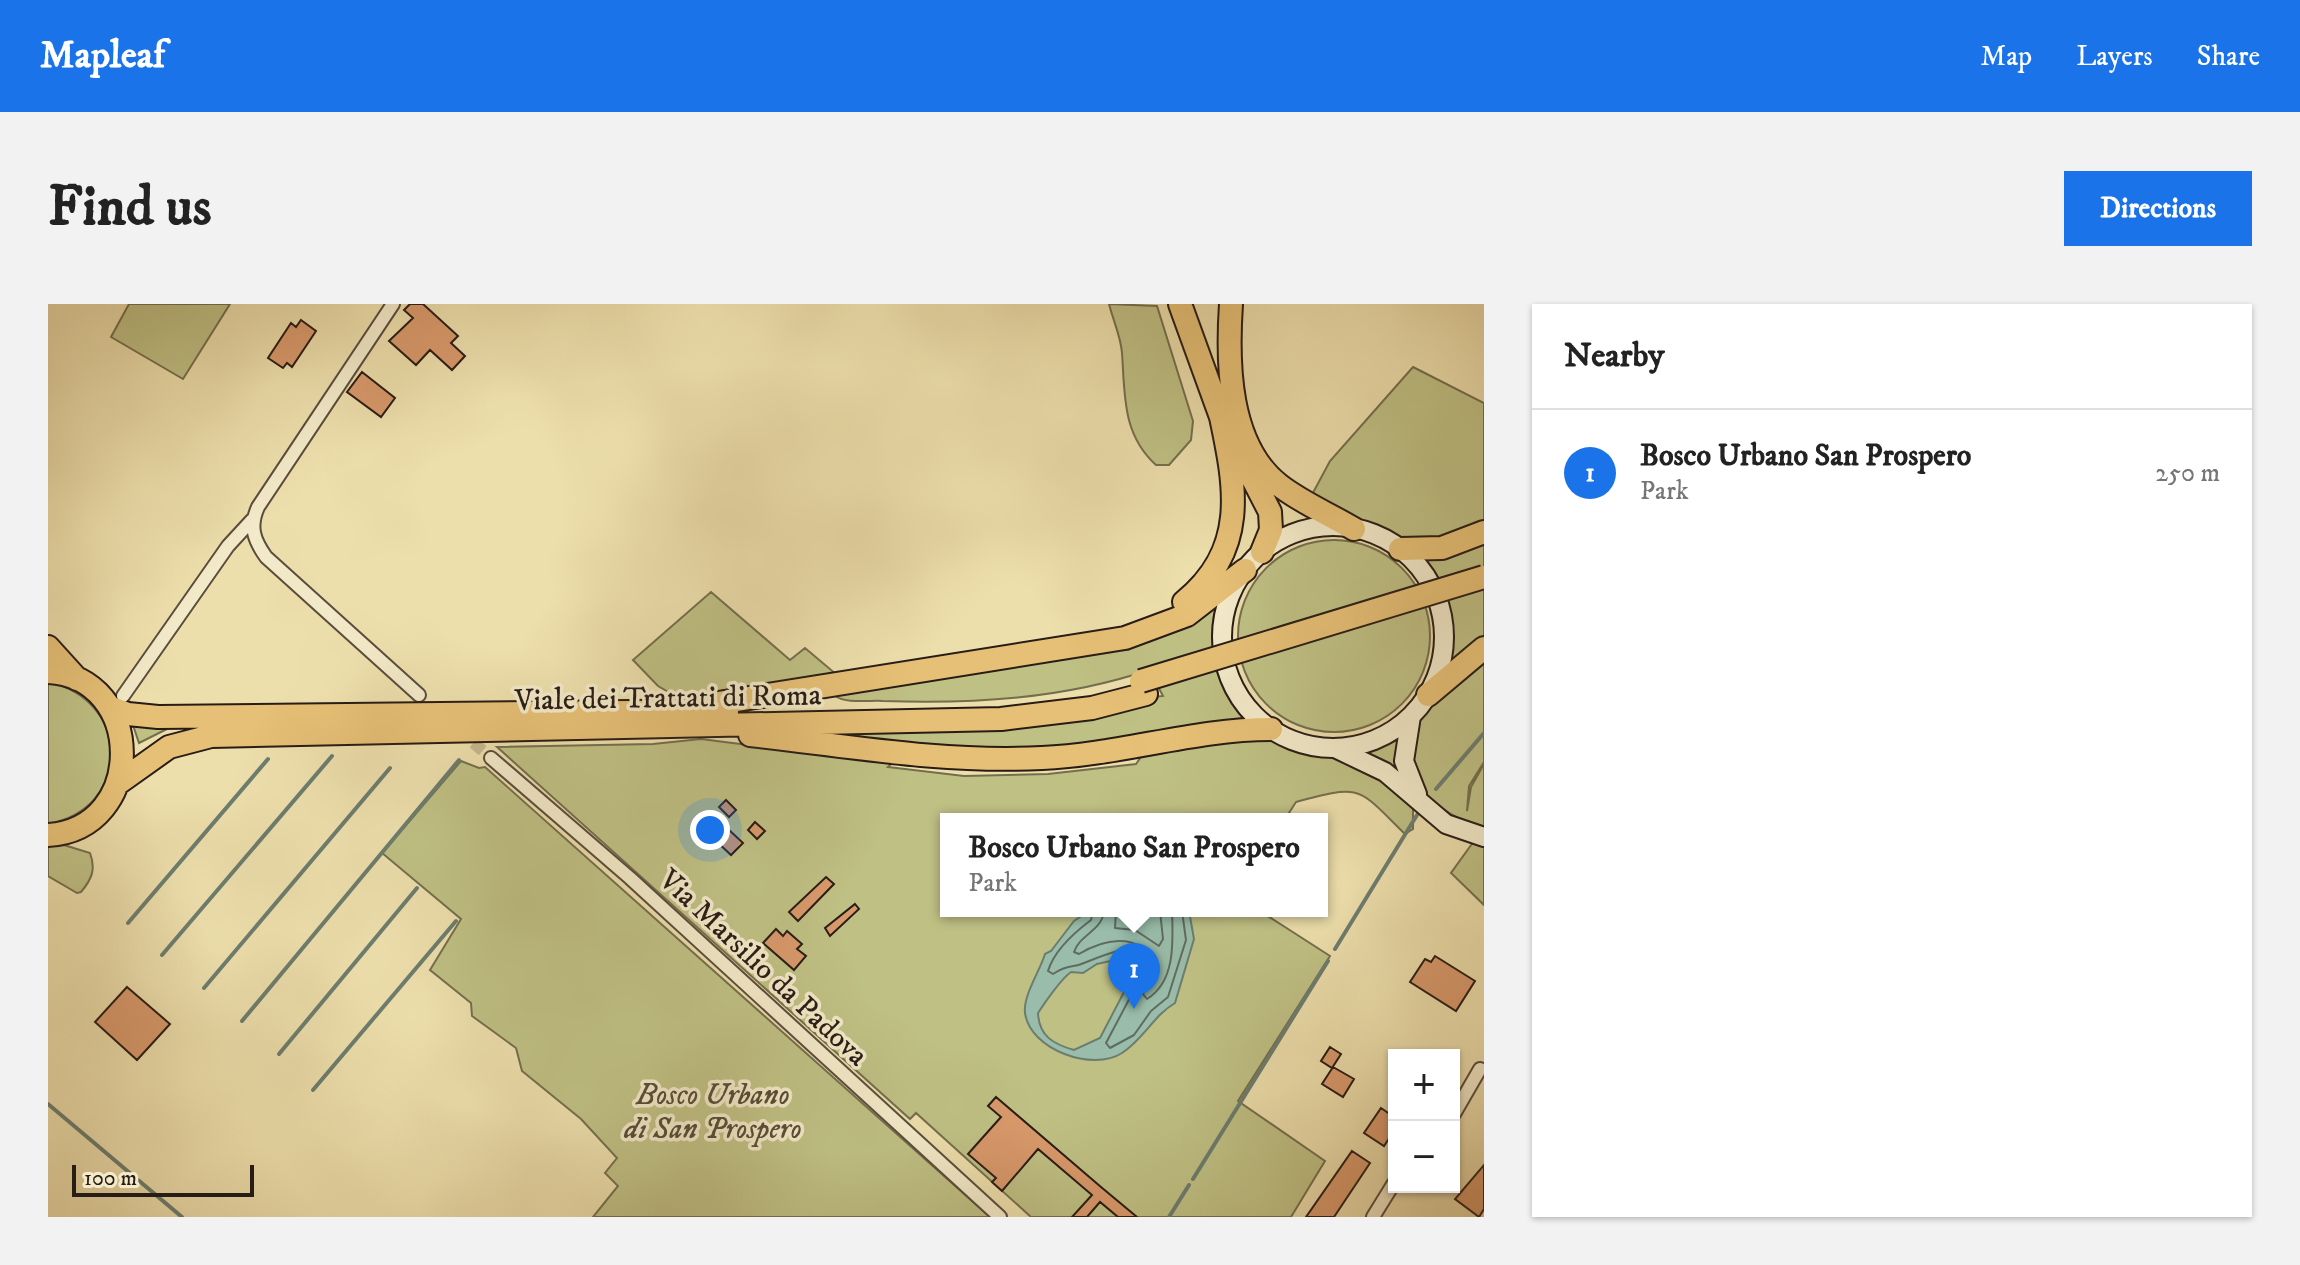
<!DOCTYPE html>
<html lang="en">
<head>
<meta charset="utf-8">
<style>
  :root { --surface:#fff; --page:#f2f2f2; --text:#222; --muted:#767676; --line:#e0e0e0; --accent:#1a73e8 }
  body { margin:0; font-family:"IM FELL DW Pica",serif; background:var(--page); color:var(--text) }
  .controls { position:absolute; right:24px; bottom:24px; display:grid; overflow:hidden; border-radius:0px; box-shadow:0 2px 6px #0004 }
  .controls button { width:72px; height:72px; display:grid; place-items:center; padding:0; border:0; border-bottom:2px solid var(--line); background:var(--surface); color:var(--text); font:40px sans-serif }
  .scale { position:absolute; left:24px; bottom:20px; width:182px; box-sizing:border-box; padding-left:8px; border:4px solid #281c16; border-top:0; font-size:22px; line-height:28px; white-space:nowrap; color:#281c16; -webkit-text-stroke:6px #f3eac9; paint-order:stroke }
  .you { position:absolute; left:662px; top:526px; width:28px; height:28px; margin:-20px; border:6px solid #fff; border-radius:50%; background:#1a73e8; box-shadow:0 0 0 12px #1a73e833 }
  .badge { display:grid; place-items:center; width:52px; height:52px; border-radius:50%; background:var(--accent); color:#fff; font-size:26px; font-weight:700 }
  .pin { position:absolute; translate:-50% -66px; filter:drop-shadow(0 2px 4px #0008) }
  .pin::after { content:''; position:absolute; top:42px; width:28px; height:24px; background:inherit; clip-path:polygon(0 0,100% 0,50% 100%) }
  .popup { position:absolute; left:892px; top:509px; width:388px; height:104px; box-sizing:border-box; display:grid; place-content:center; border-radius:0px; background:var(--surface); filter:drop-shadow(0 2px 6px #0005); font-size:26px; white-space:nowrap; color:var(--muted) }
  .popup b { font-size:30px; color:var(--text) }
  .popup::after { content:''; position:absolute; left:50%; top:100%; margin-left:-16px; border:16px solid transparent; border-top-color:var(--surface) }
  .list { margin:0; padding:0; list-style:none }
  h2 { display:flex; justify-content:space-between; align-items:center; height:104px; margin:0; padding:0 32px; font-size:34px }
  h2 small { font-size:26px; font-weight:400; color:var(--muted) }
  .list li { display:grid; grid-template-columns:52px 1fr auto; gap:24px; align-items:center; box-sizing:border-box; height:128px; padding:0 32px; border-top:2px solid var(--line) }
  .list b { display:block; font-size:30px; white-space:nowrap }
  .list p { margin:0; font-size:26px; white-space:nowrap; color:var(--muted) }
  .list em { font-size:26px; font-style:normal; color:var(--muted) }
  .map { position:relative; flex:none; width:1436px; height:913px; overflow:hidden; border-radius:0px }
  header { display:flex; align-items:center; gap:48px; box-sizing:border-box; height:112px; padding:0 40px; background:var(--accent); color:#fff }
  header strong { font-size:38px }
  nav { display:flex; gap:44px; margin-inline-start:auto; font-size:28px }
  .intro { display:flex; align-items:center; justify-content:space-between; box-sizing:border-box; height:192px; padding:0 48px }
  h1 { margin:0; font-size:56px }
  .button { padding:20px 36px; border-radius:0px; background:var(--accent); color:#fff; font-size:28px; font-weight:700 }
  main { display:flex; gap:48px; padding:0 48px }
  aside { flex:1; background:var(--surface); border-radius:0px; box-shadow:0 2px 6px #0004 }
  .map>svg:first-child { display:block }
  .green { fill:#bfc084; stroke:#746e4d; stroke-width:2 }
  .water { fill:#99bdaa; stroke:#6c7d6f; stroke-width:2; fill-rule:evenodd }
  .lines { fill:none; stroke-linecap:round; stroke-linejoin:round }
  .shore { stroke:#606c60; stroke-width:2 }
  .stream { stroke:#6c7d6f; stroke-width:4 }
  .building { fill:#d8996b; stroke:#281c16; stroke-width:2 }
  .street-tunnel { stroke:#c6b88e; stroke-width:12; stroke-dasharray:12 6; stroke-linecap:butt }
  .street-casing { stroke:#594d3c; stroke-width:16 }
  .secondary-casing { stroke:#281c16; stroke-width:22 }
  .highway-casing { stroke:#281c16; stroke-width:26 }
  .street { stroke:#f3eac9; stroke-width:12 }
  .secondary { stroke:#f3eac9; stroke-width:18 }
  .highway { stroke:#e6c076; stroke-width:22 }
  .highway-bridge-casing { stroke:#281c16; stroke-width:26; stroke-linecap:butt }
  .highway-bridge { stroke:#e6c076; stroke-width:22 }
  .labels { text-anchor:middle; stroke-width:7; stroke-linejoin:round; paint-order:stroke }
  .street-label { font-size:30px; fill:#281c16; stroke:#f3eac9 }
  .park-label { font-size:30px; font-style:italic; fill:#554d37; stroke:#f3eac9 }
</style>
</head>
<body>
<header>
<strong>Mapleaf</strong>
<nav><a>Map</a><a>Layers</a><a>Share</a></nav>
</header>
<div class="intro"><h1>Find us</h1><a class="button">Directions</a></div>
<main>
<div class="map">
<svg width="1436" height="913" viewBox="0 0 1436 913">
  <rect width="100%" height="100%" fill="#eddfac"/>
  <filter id="stains"><feTurbulence type="fractalNoise" baseFrequency=".0025" numOctaves="4"/><feColorMatrix values="0 0 0 0 .2 0 0 0 0 .09 0 0 0 0 .02 0 0 0 .5 -.17"/></filter>
  <radialGradient id="worn" r=".72"><stop offset=".6" stop-color="#630" stop-opacity="0"/><stop offset="1" stop-color="#630" stop-opacity=".3"/></radialGradient>
  <path class="green" d="M81,0H182L135,75L63,33Z
    M1061,0L1109,2L1145,117L1143,136L1121,161H1108C1074,130 1077,91 1074,49C1073,33 1065,16 1061,0Z
    M1365,63L1436,99V338L1395,369C1419,252 1344,239 1260,198L1282,157Z
    M1190 332a96 96 0 1 1 192 0a96 96 0 1 1-192 0Z
    M663,288L742,356L757,344L789,371L629,393L610,382L585,356Z
    M1169,297C1158,338 1166,382 1195,414C1151,420 1107,433 1062,438C987,447 869,453 798,431L807,425L1115,392L1101,366C1015,395 925,400 835,397C821,396 799,400 787,392L790,388L1024,348Z
    M1436,352V458L1421,482L1419,507L1423,483L1436,460V524C1392,511 1347,478 1368,425C1380,397 1414,373 1436,352Z
    M0,378C84,396 85,504 0,520Z
    M85,421L123,423L91,439Z
    M653,435L844,459L840,463L916,472L1000,470L1088,460L1095,450L1170,435L1224,436L1250,447L1311,457L1365,503V525L1357,530C1309,483 1315,480 1248,498L1237,515H898V607H1212L1282,652L1190,797L1277,857L1243,913H983L868,809L862,815L449,443L605,440Z
    M1352,435L1356,474L1314,450Z
    M413,457L431,464L437,463L942,913H545L570,882L557,869L569,854L533,815L474,767L468,744L424,712L423,699L382,666L413,615L334,549Z
    M1426,537L1436,539V601L1403,569Z
    M16,541L42,549C48,565 44,575 33,588L29,589L0,572V542Z"/>
  <path class="water" d="M1041,607H1141L1146,635L1127,699C1105,712 1096,735 1074,749C1045,768 982,746 977,709C975,691 992,667 997,650L1003,647L1026,617ZM1076,654L1087,661V667L1052,734L1026,746C1005,740 991,732 990,709C997,698 1014,674 1023,668L1035,669L1049,660Z"/>
  <g class="lines">
    <path class="shore" d="M1045,607L1043,616C1027,628 1006,647 1000,667L1005,670C1022,659 1023,665 1036,659C1049,654 1060,649 1074,646L1093,657L1094,671L1058,739L1062,744L1086,731L1103,707L1120,693L1138,636L1134,607
      M1056,607C1054,627 1032,630 1026,648L1031,650C1054,636 1090,627 1104,657V671L1095,690L1099,695C1128,677 1125,637 1124,607
      M1068,607L1067,624L1087,626L1111,642L1115,635L1112,607"/>
    <path class="stream" d="M1388,485L1436,429
      M80,619L220,455
      M1287,645L1369,511
      M114,651L284,452
      M156,684L342,464
      M194,717L411,456
      M231,750L369,584
      M265,786L408,617
      M0,800L134,913
      M1145,875L1280,657
      M1121,913L1141,881"/>
  </g>
  <path class="building" d="M362,0H375L410,32L403,39L417,52L404,66L382,46L368,61L341,37L365,14L356,6Z
    M253,16L268,27L244,63L239,59L235,64L220,54L243,19L248,23Z
    M314,68L347,94L333,113L299,88Z
    M678,496L688,506L681,513L671,503Z
    M707,518L717,527L709,535L700,526Z
    M680,525L695,539L683,551L668,537Z
    M778,573L786,580L750,617L741,608Z
    M807,600L811,605L782,632L777,624Z
    M728,625L735,632L739,627L754,640L749,645L758,652L746,666L715,639Z
    M1387,652L1427,677L1408,707L1362,678L1377,655L1383,658Z
    M79,683L122,720L89,756L47,718Z
    M1282,743L1293,750L1284,764L1273,757Z
    M1285,763L1306,775L1295,793L1274,780Z
    M948,793L1053,883L1089,913H1070L1052,898L1039,913H1024L1044,891L990,845L954,887L944,878L948,874L920,850L953,813L940,802Z
    M1333,804L1346,813V827L1336,842L1316,829Z
    M1304,847L1322,859L1286,913H1258Z
    M1436,861V905L1431,913L1407,895Z"/>
  <g class="lines">
    <path class="street-tunnel" d="M412,427L443,454"/>
    <g class="street-casing">
      <path id="street" d="M345,0L210,203C201,223 206,236 218,253L371,391
        M75,392L180,242L204,216
        M443,454L582,574L952,913
        M1406,810L1432,765
        M1325,913L1346,879"/>
    </g>
    <g class="secondary-casing">
      <path id="secondary" d="M1174 333a111 111 0 1 1 222 0a111 111 0 1 1-222 0Z
        M1363,412L1356,457L1369,490
        M1289,445L1337,468L1398,520L1436,533"/>
    </g>
    <g class="highway-casing">
      <path id="highway" d="M1132,0L1173,113L1222,208L1223,226L1214,248
        M1183,0C1179,59 1180,141 1231,181C1254,199 1281,210 1306,225
        M1352,245L1394,244L1436,228
        M1136,298C1200,246 1188,184 1173,113
        M0,343L29,375
        M0,368C98,373 99,525 0,531
        M1380,391L1436,344
        M664,400L1077,334L1139,311L1197,266
        M61,403L80,410L110,413L679,407
        M702,431C800,442 894,459 994,454C1071,451 1146,425 1223,425
        M69,480L121,443L163,432L953,415L1044,404L1098,390"/>
    </g>
    <use href="#street" class="street"/>
    <use href="#secondary" class="secondary"/>
    <use href="#highway" class="highway"/>
    <g class="highway-bridge-casing">
      <path id="highway-bridge" d="M1093,377L1436,273"/>
    </g>
    <use href="#highway-bridge" class="highway-bridge"/>
  </g>
  <g class="labels">
    <g class="street-label">
      <text transform="translate(620 393) rotate(-1)" y="10">Viale dei Trattati di Roma</text>
      <text transform="translate(716 663) rotate(43)" y="10">Via Marsilio da Padova</text>
    </g>
    <g class="park-label">
      <text x="665" y="800">Bosco Urbano<tspan x="665" dy="34">di San Prospero</tspan></text>
    </g>
  </g>
  <rect width="100%" height="100%" filter="url(#stains)"/>
  <rect width="100%" height="100%" fill="url(#worn)"/>
</svg>
<div class="controls">
<button>+</button>
<button>−</button>
</div>
<div class="scale">100 m</div>
<div class="you"></div>
<div class="pin badge" style="left:1086px;top:705px">1</div>
<div class="popup"><b>Bosco Urbano San Prospero</b>Park</div>
</div>
<aside>
<h2>Nearby<small></small></h2>
<ul class="list">
<li><span class="badge">1</span><div><b>Bosco Urbano San Prospero</b><p>Park</p></div><em>250 m</em></li>
</ul>
</aside>
</main>
</body>
</html>
